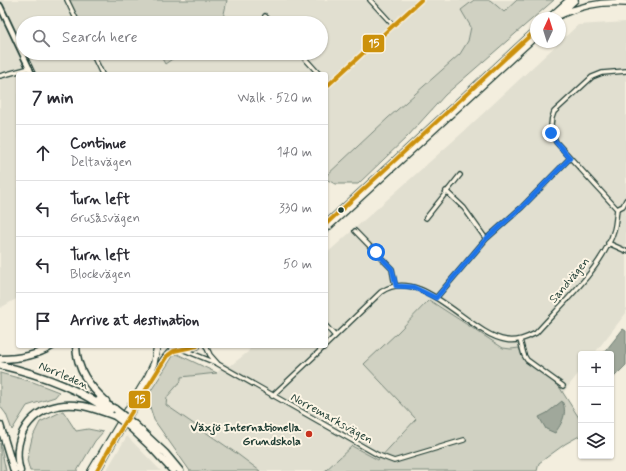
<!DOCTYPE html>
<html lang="en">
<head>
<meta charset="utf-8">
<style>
  :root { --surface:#fff; --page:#f7f7f7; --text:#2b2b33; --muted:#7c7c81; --line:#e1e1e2 }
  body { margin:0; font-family:Mynerve,sans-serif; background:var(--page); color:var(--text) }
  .controls { position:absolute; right:12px; bottom:12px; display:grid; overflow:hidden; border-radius:4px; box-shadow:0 1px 3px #0004 }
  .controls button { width:36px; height:36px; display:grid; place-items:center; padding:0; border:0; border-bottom:1px solid var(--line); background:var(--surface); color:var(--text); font:20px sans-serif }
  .compass { position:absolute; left:530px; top:12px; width:36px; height:36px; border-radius:50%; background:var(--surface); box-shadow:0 1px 3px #0004; rotate:4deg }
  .stop { position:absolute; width:12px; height:12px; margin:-9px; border:3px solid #1a73e8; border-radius:50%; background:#fff }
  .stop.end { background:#1a73e8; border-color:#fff; box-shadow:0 1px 4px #0008 }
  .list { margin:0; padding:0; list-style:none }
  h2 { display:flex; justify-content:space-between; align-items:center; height:52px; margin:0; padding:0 16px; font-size:17px }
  h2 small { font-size:13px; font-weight:400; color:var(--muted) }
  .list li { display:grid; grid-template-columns:26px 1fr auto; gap:12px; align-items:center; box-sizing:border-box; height:56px; padding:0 16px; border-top:1px solid var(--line) }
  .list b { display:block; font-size:15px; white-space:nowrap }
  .list p { margin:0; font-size:13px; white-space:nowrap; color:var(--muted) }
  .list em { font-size:13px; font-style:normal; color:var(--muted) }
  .icon { flex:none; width:22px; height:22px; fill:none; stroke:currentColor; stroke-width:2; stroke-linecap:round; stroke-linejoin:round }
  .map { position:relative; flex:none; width:626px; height:471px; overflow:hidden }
  .search { position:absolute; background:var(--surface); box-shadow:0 1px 3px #0004; left:16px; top:16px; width:312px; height:44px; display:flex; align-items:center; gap:10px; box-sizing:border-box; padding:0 14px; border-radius:22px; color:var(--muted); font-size:15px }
  .panel { position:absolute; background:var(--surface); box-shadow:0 1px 3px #0004; left:16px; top:72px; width:312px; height:276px; border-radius:4px }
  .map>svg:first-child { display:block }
  .built { fill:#e1dfd0 }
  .green { fill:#d0d1c2; stroke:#78877b }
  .water { fill:#a0a89b; stroke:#6c7d72 }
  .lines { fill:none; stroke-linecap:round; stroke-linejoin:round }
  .street-casing { stroke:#1f3d34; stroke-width:6 }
  .secondary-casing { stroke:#1f3d34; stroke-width:8 }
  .primary-casing { stroke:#1f3d34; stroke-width:8 }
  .highway-casing { stroke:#1f3d34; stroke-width:9 }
  .street { stroke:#fcf5e5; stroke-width:3.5 }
  .secondary { stroke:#fcf5e5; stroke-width:4.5 }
  .primary { stroke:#fcf5e5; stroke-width:5.5 }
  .highway { stroke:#fcf5e5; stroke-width:6 }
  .highway-bridge-casing { stroke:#1f3d34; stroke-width:9; stroke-linecap:butt }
  .highway-bridge { stroke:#fcf5e5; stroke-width:6 }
  .bus-1-casing { stroke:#fcf5e5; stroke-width:7 }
  .bus-1 { stroke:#cc910a; stroke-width:4 }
  .route { stroke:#1a73e8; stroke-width:5 }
  .bus-dot { fill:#1f3d34; stroke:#fcf5e5; stroke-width:1.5 }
  .poi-dot { fill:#c8321e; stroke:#fcf5e5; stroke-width:1.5 }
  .labels { text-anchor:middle; stroke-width:4; stroke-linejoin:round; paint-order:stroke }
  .street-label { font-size:12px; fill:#1f3d34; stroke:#fcf5e5 }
  .poi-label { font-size:12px; font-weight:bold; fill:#1f3d34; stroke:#fcf5e5; text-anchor:end }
  .line-badge { stroke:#fcf5e5; stroke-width:1.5 }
  .badge-label { font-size:11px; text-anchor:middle; font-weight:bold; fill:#fff }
</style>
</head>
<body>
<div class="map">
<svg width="626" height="471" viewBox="0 0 626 471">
  <rect width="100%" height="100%" fill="#f3eede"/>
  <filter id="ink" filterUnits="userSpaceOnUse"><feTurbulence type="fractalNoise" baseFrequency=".025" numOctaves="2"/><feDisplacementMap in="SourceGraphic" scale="8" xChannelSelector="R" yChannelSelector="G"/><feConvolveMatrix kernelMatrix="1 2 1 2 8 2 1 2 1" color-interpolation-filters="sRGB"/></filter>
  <g filter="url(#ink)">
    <path class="built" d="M0,0H67L78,23H23V53H92L93,55L97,53H159L165,64L181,53H321V23H222L227,0H474L461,10L471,27L468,41L460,54L388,118L326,176V74H18V298L0,308Z
      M490,0H517L504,12Z
      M626,22V313L594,354H581V370L563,393L556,385L523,358L519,348L511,349L503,348L429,300L398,332L404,405L416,418L378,460L352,446L325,471H260L236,453L165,405L167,397L181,381V377L217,373L225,363L230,366L248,352L251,346H326V254L461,134L578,25Z
      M127,436L161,471H106Z"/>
    <path class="green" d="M67,0H227L222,23H78Z
      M474,0H490L504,12L517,0H554L445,95L408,136L358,184H335L326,179V176L388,118L460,54L468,41L471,27L461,10Z
      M159,53H181L165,64Z
      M429,300L503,348L511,349L519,348L523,358L550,378L556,385H558L581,421V435L565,444L539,463L537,471H325L352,446L378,460L416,419L364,364L398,332Z
      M175,353L217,373L181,377V381L167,397L166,405L236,453L260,471H190L154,420L147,397Z
      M0,373L33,382L59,392L55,397L27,406L12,430L6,414L0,406Z
      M63,411L76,431L88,429L103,432L95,441L77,471H30L27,460L32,438L40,422Z
      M0,443L6,471H0Z"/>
    <path class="water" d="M623,329L626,331V365L611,380V354H603Z
      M562,401C568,413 562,423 555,433L546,429L539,417L547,413Z"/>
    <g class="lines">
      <g class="street-casing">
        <path id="street" d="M67,0L78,23
          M370,0L393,25
          M265,16L272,23
          M92,53L102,74
          M300,53L319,74
          M0,76L30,68
          M326,87L421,0
          M446,191L464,208L486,239
          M617,209L556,142C551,132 549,123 554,112L592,77L602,73L626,71
          M426,218L460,175
          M355,231L392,269L395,286
          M608,243L626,251
          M436,298L486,239L522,207L570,158
          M326,326L335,336
          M520,340L524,355L527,360L563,386
          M326,345L381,292C422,264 468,334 506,340C517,342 526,338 536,333C560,306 604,266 614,230C616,223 616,216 617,209L623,206L626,200
          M206,346L210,355L218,364L378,455L394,461L464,440
          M184,350L216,363
          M272,396L325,346"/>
      </g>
      <g class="secondary-casing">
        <path id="secondary" d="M0,6L32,74"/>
      </g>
      <g class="primary-casing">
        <path id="primary" d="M560,14L575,0
          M556,17C579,6 600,1 626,3
          M549,18L569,0
          M326,224L536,30
          M326,229L536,36
          M171,346L183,349L197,346
          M91,471L148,376L154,363L157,346
          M97,471L116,437L164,359L169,353L179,349"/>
      </g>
      <g class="highway-casing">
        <path id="highway" d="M76,346C77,370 89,386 106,401
          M0,359C19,359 36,356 52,346
          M0,365C38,374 78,387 110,412
          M99,400L115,409
          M134,424L165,453L180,471
          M0,425L14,471
          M131,428L150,446L173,471
          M20,471C9,433 37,401 76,405C89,406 102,411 115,416"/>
      </g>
      <use href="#street" class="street"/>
      <use href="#secondary" class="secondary"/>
      <use href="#primary" class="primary"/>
      <use href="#highway" class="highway"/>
      <g class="highway-bridge-casing">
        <path id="highway-bridge" d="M115,409L134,424
          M115,416L131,428"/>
      </g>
      <use href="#highway-bridge" class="highway-bridge"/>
      <g class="bus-1-casing">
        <path id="bus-1" d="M326,87L421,0
          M326,224L536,30
          M97,471L116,437L167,356L174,351L197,346"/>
      </g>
      <use href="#bus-1" class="bus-1"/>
    </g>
  </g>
  <g class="lines" filter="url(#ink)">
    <path class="route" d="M376,252L392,269L396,286L413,287L436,298L486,239L522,207L570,158L556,142L551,133"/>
  </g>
  <circle class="bus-dot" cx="341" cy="210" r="3.5"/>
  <circle class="poi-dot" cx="309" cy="434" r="4"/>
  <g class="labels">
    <g class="street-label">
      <text transform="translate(569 280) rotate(-50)" y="4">Sandvägen</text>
      <text transform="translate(64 375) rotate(23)" y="4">Norrleden</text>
      <text transform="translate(332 418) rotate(29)" y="4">Norremarksvägen</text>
    </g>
    <g class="poi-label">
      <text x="301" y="431">Växjö Internationella<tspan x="301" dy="14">Grundskola</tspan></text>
    </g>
  </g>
  <g class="line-badge">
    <rect x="362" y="34" width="23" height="19" rx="4" fill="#cc910a"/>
    <rect x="128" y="390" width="23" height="19" rx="4" fill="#cc910a"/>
  </g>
  <g class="badge-label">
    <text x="374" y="47">15</text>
    <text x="140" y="403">15</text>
  </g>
</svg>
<div class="controls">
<button>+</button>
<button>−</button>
<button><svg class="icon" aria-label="layers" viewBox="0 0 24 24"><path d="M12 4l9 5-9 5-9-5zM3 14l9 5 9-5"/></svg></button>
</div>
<svg class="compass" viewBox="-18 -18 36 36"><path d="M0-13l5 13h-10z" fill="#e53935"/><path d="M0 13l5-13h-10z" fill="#7c7c81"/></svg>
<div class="stop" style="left:376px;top:252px"></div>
<div class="stop end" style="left:551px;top:133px"></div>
<div class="search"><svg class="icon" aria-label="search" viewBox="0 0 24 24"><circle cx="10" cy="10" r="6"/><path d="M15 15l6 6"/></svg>Search here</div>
<section class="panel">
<h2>7 min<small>Walk · 520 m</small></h2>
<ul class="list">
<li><svg class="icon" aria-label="ahead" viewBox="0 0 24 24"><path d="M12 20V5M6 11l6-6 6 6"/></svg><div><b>Continue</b><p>Deltavägen</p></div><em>140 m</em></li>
<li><svg class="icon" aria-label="left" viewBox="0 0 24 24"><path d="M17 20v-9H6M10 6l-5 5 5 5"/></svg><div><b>Turn left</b><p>Grusåsvägen</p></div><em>330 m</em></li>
<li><svg class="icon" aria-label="left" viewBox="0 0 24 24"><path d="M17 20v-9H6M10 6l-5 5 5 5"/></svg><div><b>Turn left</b><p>Blockvägen</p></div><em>50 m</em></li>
<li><svg class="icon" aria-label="arrive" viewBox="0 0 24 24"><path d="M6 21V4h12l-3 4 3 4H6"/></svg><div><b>Arrive at destination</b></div></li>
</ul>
</section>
</div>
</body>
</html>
